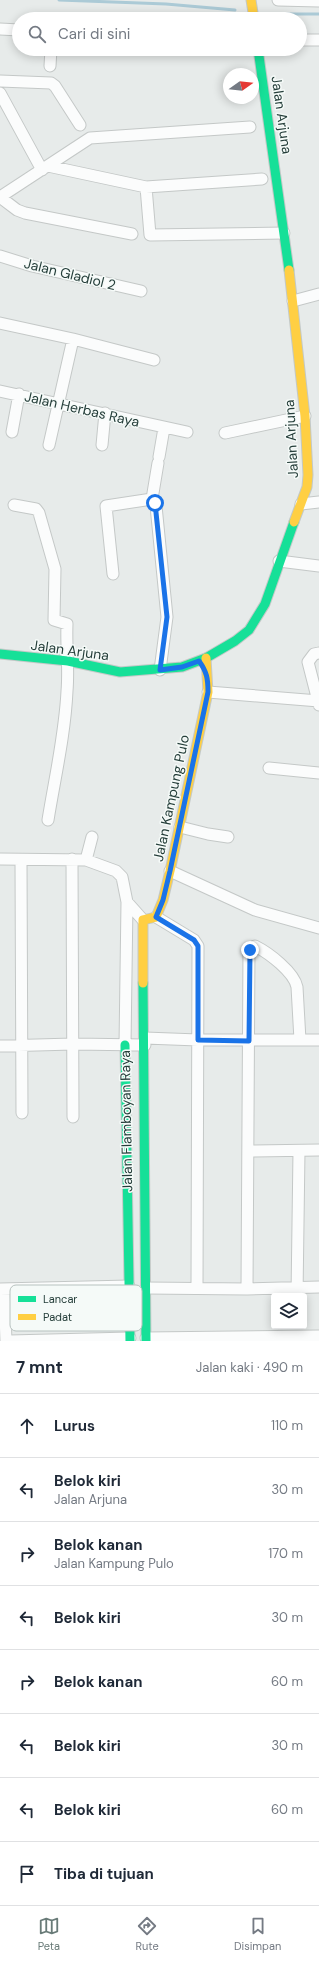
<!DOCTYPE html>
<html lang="id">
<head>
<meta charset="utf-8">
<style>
  :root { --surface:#fff; --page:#f6f6f7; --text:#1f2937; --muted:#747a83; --line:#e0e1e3; --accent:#697b78 }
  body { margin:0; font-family:"DM Sans",sans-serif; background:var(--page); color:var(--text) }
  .controls { position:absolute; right:12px; bottom:12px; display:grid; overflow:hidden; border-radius:4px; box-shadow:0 2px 10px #0003 }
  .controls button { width:36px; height:36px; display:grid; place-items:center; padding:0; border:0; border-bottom:1px solid var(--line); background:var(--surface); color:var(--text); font:20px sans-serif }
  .compass { position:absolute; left:223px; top:68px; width:36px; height:36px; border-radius:50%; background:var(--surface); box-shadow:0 2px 10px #0003; rotate:75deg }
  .stop { position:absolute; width:12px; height:12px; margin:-9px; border:3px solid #1a73e8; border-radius:50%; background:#fff }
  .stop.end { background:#1a73e8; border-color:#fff; box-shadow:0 1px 4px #0008 }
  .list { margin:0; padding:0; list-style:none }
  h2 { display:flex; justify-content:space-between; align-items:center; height:52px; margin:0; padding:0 16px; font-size:17px }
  h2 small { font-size:13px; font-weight:400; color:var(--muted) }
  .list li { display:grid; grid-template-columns:26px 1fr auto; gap:12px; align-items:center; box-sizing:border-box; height:64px; padding:0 16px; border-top:1px solid var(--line) }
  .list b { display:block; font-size:15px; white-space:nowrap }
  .list p { margin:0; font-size:13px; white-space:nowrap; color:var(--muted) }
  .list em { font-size:13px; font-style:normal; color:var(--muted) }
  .icon { flex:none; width:22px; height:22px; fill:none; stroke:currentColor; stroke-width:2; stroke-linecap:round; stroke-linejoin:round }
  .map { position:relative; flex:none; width:319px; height:1341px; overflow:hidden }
  .search { position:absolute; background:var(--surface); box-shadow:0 2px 10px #0003; left:12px; right:12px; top:12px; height:44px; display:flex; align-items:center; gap:10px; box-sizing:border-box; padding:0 14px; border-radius:22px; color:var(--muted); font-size:15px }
  .sheet { height:564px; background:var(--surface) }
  nav { display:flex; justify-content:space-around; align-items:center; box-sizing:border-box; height:56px; border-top:1px solid var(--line); background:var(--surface); font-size:11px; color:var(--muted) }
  nav a { display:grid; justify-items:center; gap:2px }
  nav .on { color:var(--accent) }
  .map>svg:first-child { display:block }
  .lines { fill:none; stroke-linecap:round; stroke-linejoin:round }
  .stream { stroke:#abcad6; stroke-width:3 }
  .street-casing { stroke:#c4c8c7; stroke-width:13 }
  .fast-casing { stroke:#c3c9c7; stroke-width:11 }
  .slow-casing { stroke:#c3c9c7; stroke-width:11 }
  .street { stroke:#fbfcfc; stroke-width:11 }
  .fast { stroke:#16e098; stroke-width:9 }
  .slow { stroke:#ffcf43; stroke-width:9 }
  .route { stroke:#1a73e8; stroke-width:5 }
  .labels { text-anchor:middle; stroke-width:3; stroke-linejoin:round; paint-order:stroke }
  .street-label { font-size:14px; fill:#253e3a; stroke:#f5faf8 }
  .key { fill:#f5faf8; stroke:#b7c2bf; stroke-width:1 }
  .key-label { font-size:11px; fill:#253e3a }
</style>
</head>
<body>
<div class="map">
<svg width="319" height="1341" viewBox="0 0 319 1341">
  <rect width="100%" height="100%" fill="#e7ebea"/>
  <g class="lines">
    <path class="stream" d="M59,0L166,4L235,10
      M263,14H319"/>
    <g class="street-casing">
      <path id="street" d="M278,0L319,1
        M0,29L19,30
        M300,40H319
        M50,66L51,49
        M0,81L51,83L55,86L80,125
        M0,93L42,170
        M48,166L146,187L262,179
        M146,187L150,235L284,233
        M0,197L90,138L250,127
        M0,197L17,210L25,213L132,234
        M0,256L32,266L141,291
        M293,301L319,294
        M0,323L73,339L154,360
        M0,391L187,432
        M12,432L19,394
        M225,433L305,416
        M49,445L73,339
        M102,445L105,413
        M159,457L164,428
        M152,499L158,463
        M301,504L319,502
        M14,505L36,509L39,513L55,569L54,620L67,624C66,646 69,668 67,691C65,734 55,777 48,820
        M279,561L319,566
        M113,574L106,506L152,499L156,506L167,617L160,670
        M319,653L314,654L308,662L319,705
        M208,692L319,701
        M269,768L319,773
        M180,827L208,834L228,837
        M0,859L86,860L116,871L122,877L127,902L125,1045
        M72,859L73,1117
        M21,860L22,1113
        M86,860L92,837
        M170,871L255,910L319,928
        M127,902L143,920
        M156,917L194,940L198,946L197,1288
        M145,1038L198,1040H319
        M0,1046L73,1044L145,1045
        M249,1151L319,1150
        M146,1288L247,1289L319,1287
        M0,1289L129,1286
        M4,1289L6,1341
        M247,1289L249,949L255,946C269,953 294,972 297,987L300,1040
        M297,1296L299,1151
        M146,1338L319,1336
        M10,1341L130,1338"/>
    </g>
    <g class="fast-casing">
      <path id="fast" d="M258,49L289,270
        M0,654L68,661L120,672L182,667L206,658L235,641L249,630L265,604L294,522
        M143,983L146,1341
        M125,1045L130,1341"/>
    </g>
    <g class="slow-casing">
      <path id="slow" d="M251,0L254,19
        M289,270L305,416L308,475L307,487L294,522
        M143,983V920L156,917L163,900L170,871L208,692L206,658"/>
    </g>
    <use href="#street" class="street"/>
    <use href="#fast" class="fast"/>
    <use href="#slow" class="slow"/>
  </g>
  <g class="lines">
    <path class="route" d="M155,503L167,617L160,670L182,667L199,661C207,672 208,679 208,692L170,871L163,900L156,917L194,940L198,946V1040L249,1041L250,950"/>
  </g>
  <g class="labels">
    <g class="street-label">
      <text transform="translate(282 115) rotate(82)" y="5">Jalan Arjuna</text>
      <text transform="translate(70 274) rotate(14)" y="5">Jalan Gladiol 2</text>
      <text transform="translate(82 409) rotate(13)" y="5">Jalan Herbas Raya</text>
      <text transform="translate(291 439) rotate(-93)" y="5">Jalan Arjuna</text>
      <text transform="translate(70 650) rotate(8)" y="5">Jalan Arjuna</text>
      <text transform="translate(171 798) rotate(-78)" y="5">Jalan Kampung Pulo</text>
      <text transform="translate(126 1121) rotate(-91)" y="5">Jalan Flamboyan Raya</text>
    </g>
  </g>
  <rect x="10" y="1285" width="132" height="46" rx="6" class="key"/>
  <rect x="18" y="1296" width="18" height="6" fill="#16e098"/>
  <rect x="18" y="1314" width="18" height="6" fill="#ffcf43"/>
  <g class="key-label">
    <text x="43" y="1303">Lancar</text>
    <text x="43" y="1321">Padat</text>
  </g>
</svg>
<div class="controls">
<button><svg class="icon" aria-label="layers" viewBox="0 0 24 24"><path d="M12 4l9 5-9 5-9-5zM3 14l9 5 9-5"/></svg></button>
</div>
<svg class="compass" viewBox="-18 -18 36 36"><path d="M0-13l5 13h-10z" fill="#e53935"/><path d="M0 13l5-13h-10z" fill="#747a83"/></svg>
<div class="stop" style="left:155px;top:503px"></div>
<div class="stop end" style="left:250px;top:950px"></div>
<div class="search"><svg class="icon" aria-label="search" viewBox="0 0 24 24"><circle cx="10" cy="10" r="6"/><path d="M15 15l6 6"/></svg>Cari di sini</div>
</div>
<section class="sheet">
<h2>7 mnt<small>Jalan kaki · 490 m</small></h2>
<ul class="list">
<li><svg class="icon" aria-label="ahead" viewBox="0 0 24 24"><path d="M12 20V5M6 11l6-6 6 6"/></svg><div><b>Lurus</b></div><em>110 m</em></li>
<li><svg class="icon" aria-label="left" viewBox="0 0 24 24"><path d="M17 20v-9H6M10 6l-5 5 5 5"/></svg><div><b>Belok kiri</b><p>Jalan Arjuna</p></div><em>30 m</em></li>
<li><svg class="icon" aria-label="right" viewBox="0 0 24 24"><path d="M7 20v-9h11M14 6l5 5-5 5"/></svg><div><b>Belok kanan</b><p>Jalan Kampung Pulo</p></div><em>170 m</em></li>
<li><svg class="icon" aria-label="left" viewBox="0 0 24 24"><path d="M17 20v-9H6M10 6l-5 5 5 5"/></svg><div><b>Belok kiri</b></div><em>30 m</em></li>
<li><svg class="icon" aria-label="right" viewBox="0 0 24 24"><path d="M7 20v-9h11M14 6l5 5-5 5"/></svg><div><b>Belok kanan</b></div><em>60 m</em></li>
<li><svg class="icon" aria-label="left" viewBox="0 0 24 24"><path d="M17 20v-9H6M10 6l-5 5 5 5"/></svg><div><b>Belok kiri</b></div><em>30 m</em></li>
<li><svg class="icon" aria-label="left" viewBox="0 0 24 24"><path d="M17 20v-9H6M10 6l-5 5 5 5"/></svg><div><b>Belok kiri</b></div><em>60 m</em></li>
<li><svg class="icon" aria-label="arrive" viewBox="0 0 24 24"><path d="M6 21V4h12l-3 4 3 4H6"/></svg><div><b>Tiba di tujuan</b></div></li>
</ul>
</section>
<nav>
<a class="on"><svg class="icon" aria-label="map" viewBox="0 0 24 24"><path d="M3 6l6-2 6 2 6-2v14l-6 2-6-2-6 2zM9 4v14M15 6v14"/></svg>Peta</a>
<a><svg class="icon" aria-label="directions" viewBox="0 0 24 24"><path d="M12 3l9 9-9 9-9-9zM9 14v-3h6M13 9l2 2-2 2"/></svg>Rute</a>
<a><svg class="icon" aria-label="saved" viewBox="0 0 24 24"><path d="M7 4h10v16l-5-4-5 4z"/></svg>Disimpan</a>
</nav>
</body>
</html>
